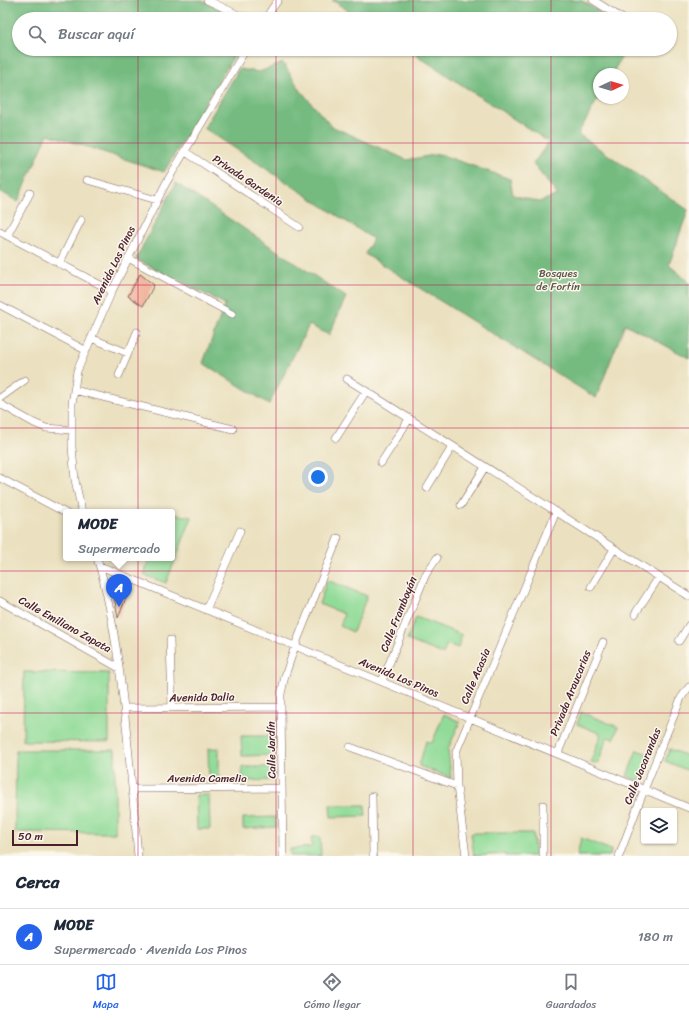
<!DOCTYPE html>
<html lang="es">
<head>
<meta charset="utf-8">
<style>
  :root { --surface:#fff; --page:#f2f2f3; --text:#1f2937; --muted:#747a83; --line:#e0e1e3; --accent:#2563eb }
  body { margin:0; font-family:Sriracha,sans-serif; background:var(--page); color:var(--text) }
  .controls { position:absolute; right:12px; bottom:12px; display:grid; overflow:hidden; border-radius:4px; box-shadow:0 1px 3px #0004 }
  .controls button { width:36px; height:36px; display:grid; place-items:center; padding:0; border:0; border-bottom:1px solid var(--line); background:var(--surface); color:var(--text); font:20px sans-serif }
  .compass { position:absolute; left:593px; top:68px; width:36px; height:36px; border-radius:50%; background:var(--surface); box-shadow:0 1px 3px #0004; rotate:86deg }
  .scale { position:absolute; left:12px; bottom:10px; width:66px; box-sizing:border-box; padding-left:4px; border:2px solid #4a1f2b; border-top:0; font-size:11px; line-height:14px; white-space:nowrap; color:#4a1f2b; -webkit-text-stroke:3px #fbf7ec; paint-order:stroke }
  .you { position:absolute; left:318px; top:477px; width:14px; height:14px; margin:-10px; border:3px solid #fff; border-radius:50%; background:#1a73e8; box-shadow:0 0 0 6px #1a73e833 }
  .badge { display:grid; place-items:center; width:26px; height:26px; border-radius:50%; background:var(--accent); color:#fff; font-size:13px; font-weight:700 }
  .pin { position:absolute; translate:-50% -33px; filter:drop-shadow(0 1px 2px #0008) }
  .pin::after { content:''; position:absolute; top:21px; width:14px; height:12px; background:inherit; clip-path:polygon(0 0,100% 0,50% 100%) }
  .popup { position:absolute; left:63px; top:509px; width:112px; height:52px; box-sizing:border-box; display:grid; place-content:center; border-radius:4px; background:var(--surface); filter:drop-shadow(0 1px 3px #0005); font-size:13px; white-space:nowrap; color:var(--muted) }
  .popup b { font-size:15px; color:var(--text) }
  .popup::after { content:''; position:absolute; left:50%; top:100%; margin-left:-8px; border:8px solid transparent; border-top-color:var(--surface) }
  .list { margin:0; padding:0; list-style:none }
  h2 { display:flex; justify-content:space-between; align-items:center; height:52px; margin:0; padding:0 16px; font-size:17px }
  h2 small { font-size:13px; font-weight:400; color:var(--muted) }
  .list li { display:grid; grid-template-columns:26px 1fr auto; gap:12px; align-items:center; box-sizing:border-box; height:56px; padding:0 16px; border-top:1px solid var(--line) }
  .list b { display:block; font-size:15px; white-space:nowrap }
  .list p { margin:0; font-size:13px; white-space:nowrap; color:var(--muted) }
  .list em { font-size:13px; font-style:normal; color:var(--muted) }
  .icon { flex:none; width:22px; height:22px; fill:none; stroke:currentColor; stroke-width:2; stroke-linecap:round; stroke-linejoin:round }
  .map { position:relative; flex:none; width:689px; height:856px; overflow:hidden }
  .search { position:absolute; background:var(--surface); box-shadow:0 1px 3px #0004; left:12px; right:12px; top:12px; height:44px; display:flex; align-items:center; gap:10px; box-sizing:border-box; padding:0 14px; border-radius:22px; color:var(--muted); font-size:15px }
  .sheet { height:108px; background:var(--surface) }
  nav { display:flex; justify-content:space-around; align-items:center; box-sizing:border-box; height:56px; border-top:1px solid var(--line); background:var(--surface); font-size:11px; color:var(--muted) }
  nav a { display:grid; justify-items:center; gap:2px }
  nav .on { color:var(--accent) }
  .map>svg:first-child { display:block }
  .green { fill:#91db98; stroke:#6e7d62 }
  .forest { fill:#74bb80; stroke:#5f6d56 }
  .building { fill:#f0ae94 }
  .lines { fill:none; stroke-linecap:round; stroke-linejoin:round }
  .minor-casing { stroke:#82635f; stroke-width:8 }
  .minor { stroke:#fff; stroke-width:7 }
  .grid { fill:none; stroke:#c2185b; stroke-width:1; stroke-opacity:0.55 }
  .labels { text-anchor:middle; stroke-width:3; stroke-linejoin:round; paint-order:stroke }
  .street-label { font-size:11px; fill:#4a1f2b; stroke:#fbf7ec }
  .park-label { font-size:11px; fill:#5f574c; stroke:#fbf7ec }
</style>
</head>
<body>
<div class="map">
<svg width="689" height="856" viewBox="0 0 689 856">
  <rect width="100%" height="100%" fill="#fbf7ec"/>
  <filter id="ink" filterUnits="userSpaceOnUse"><feTurbulence type="fractalNoise" baseFrequency=".025" numOctaves="2"/><feDisplacementMap in="SourceGraphic" scale="8" xChannelSelector="R" yChannelSelector="G"/><feConvolveMatrix kernelMatrix="1 2 1 2 8 2 1 2 1" color-interpolation-filters="sRGB"/></filter>
  <filter id="wash" filterUnits="userSpaceOnUse"><feTurbulence type="fractalNoise" baseFrequency=".012" numOctaves="4" result="noise"/><feDisplacementMap in="SourceGraphic" scale="16" xChannelSelector="R" yChannelSelector="G"/><feGaussianBlur stdDeviation="0.9" result="paint"/><feColorMatrix in="noise" values="0 0 0 0 0 0 0 0 0 0 0 0 0 0 0 0 0 1.4 0 .05"/><feComposite in="paint" operator="in"/></filter>
  <g filter="url(#wash)">
    <rect width="100%" height="100%" fill="#ebe1c0"/>
    <path class="green" d="M172,514L192,517L166,583L144,575L150,558H172Z
      M327,580L367,596L353,632L340,626L344,614L319,604Z
      M416,617L462,635L458,648L447,644L443,654L407,640Z
      M24,672L109,673V742L23,741Z
      M581,712L618,727L614,739L607,737L598,764L591,762L601,734L577,724Z
      M444,714L460,722L448,749L451,778L419,766L426,741L432,743Z
      M241,736H275V755L242,756Z
      M219,748V782H209L208,749Z
      M670,749L689,757V771L665,761Z
      M16,750H115V833L15,832Z
      M637,750L651,755L640,781L627,776Z
      M242,767H275V780L243,781Z
      M196,795H209L210,829H197Z
      M330,805H365L366,816L331,817Z
      M275,817L276,827L243,829V818Z
      M471,833H533L535,856H505V854L474,856Z
      M311,837H320L321,856H291L290,849L312,847Z
      M581,838L611,850L610,856H577Z"/>
    <path class="forest" d="M0,0H201L243,19H19V49H238L164,172L48,134L18,202L0,191Z
      M332,0H581L610,19H361Z
      M407,49H626L612,74H599V97L578,134L688,210L669,265L689,282V358L625,324L596,398L365,254L373,239L204,128L239,69L259,72L283,63L301,91L331,126L407,160L439,154L510,179L513,195L539,202L558,195L533,164L549,142Z
      M176,183L346,297L329,335L309,325L269,404L203,363L225,304L136,259Z"/>
    <g id="blocks">
      <path class="building" d="M140,274L154,285L143,306L128,296Z
        M128,593L118,618L114,596Z"/>
    </g>
  </g>
  <g filter="url(#ink)">
    <use href="#blocks" fill-opacity="0" stroke="#82635f" stroke-width="1"/>
    <g class="lines">
      <g class="minor-casing">
        <path id="minor" d="M207,0L247,19
          M593,0L623,19
          M265,19L278,0
          M184,151L299,227
          M87,180L157,200
          M0,232L112,291
          M7,236L30,193
          M128,258L232,314
          M59,264L81,220
          M0,305L85,350
          M91,338L128,353
          M119,375L137,332
          M347,379L689,596
          M74,390L233,429
          M0,398L25,380
          M0,404L34,423L46,428L72,430
          M336,438L366,391
          M381,463L409,419
          M0,478L66,513
          M427,488L452,447
          M461,505L485,467
          M82,512L75,480L72,447V404L77,371L112,291L166,183L246,49
          M97,558C107,589 112,621 117,653C127,720 132,788 138,856
          M100,566L689,808
          M591,587L614,549
          M0,601L119,668
          M206,610L240,531
          M635,614L659,577
          M170,640L172,708
          M679,641L689,625
          M382,681L426,574L437,558
          M124,708L281,707
          M350,747L457,786
          M558,753L603,642
          M132,789L282,788
          M372,796L373,856
          M543,805V856
          M283,856L281,707V694L285,676L295,646L338,538
          M466,856L457,786L456,752L556,512
          M619,856L644,790L681,698L689,687"/>
      </g>
      <use href="#minor" class="minor"/>
    </g>
  </g>
  <path class="grid" d="M138,0V19M276,0V19M413,0V19M551,0V19M138,49V856M276,49V856M413,49V856M551,49V856M0,143H689M0,285H689M0,428H689M0,571H689M0,713H689"/>
  <g class="labels">
    <g class="street-label">
      <text transform="translate(248 180) rotate(34)" y="4">Privada Gardenia</text>
      <text transform="translate(113 265) rotate(-64)" y="4">Avenida Los Pinos</text>
      <text transform="translate(398 614) rotate(-68)" y="4">Calle Framboyán</text>
      <text transform="translate(65 624) rotate(29)" y="4">Calle Emiliano Zapata</text>
      <text transform="translate(475 676) rotate(-67)" y="4">Calle Acasia</text>
      <text transform="translate(399 677) rotate(23)" y="4">Avenida Los Pinos</text>
      <text transform="translate(570 693) rotate(-68)" y="4">Privada Araucarias</text>
      <text transform="translate(202 697) rotate(-1)" y="4">Avenida Dalia</text>
      <text transform="translate(271 750) rotate(-91)" y="4">Calle Jardín</text>
      <text transform="translate(642 766) rotate(-68)" y="4">Calle Jacarandas</text>
      <text x="207" y="782">Avenida Camelia</text>
    </g>
    <g class="park-label">
      <text x="558" y="277">Bosques<tspan x="558" dy="13">de Fortín</tspan></text>
    </g>
  </g>
</svg>
<div class="controls">
<button><svg class="icon" aria-label="layers" viewBox="0 0 24 24"><path d="M12 4l9 5-9 5-9-5zM3 14l9 5 9-5"/></svg></button>
</div>
<svg class="compass" viewBox="-18 -18 36 36"><path d="M0-13l5 13h-10z" fill="#e53935"/><path d="M0 13l5-13h-10z" fill="#747a83"/></svg>
<div class="scale">50 m</div>
<div class="you"></div>
<div class="pin badge" style="left:119px;top:607px">A</div>
<div class="popup"><b>MODE</b>Supermercado</div>
<div class="search"><svg class="icon" aria-label="search" viewBox="0 0 24 24"><circle cx="10" cy="10" r="6"/><path d="M15 15l6 6"/></svg>Buscar aquí</div>
</div>
<section class="sheet">
<h2>Cerca<small></small></h2>
<ul class="list">
<li><span class="badge">A</span><div><b>MODE</b><p>Supermercado · Avenida Los Pinos</p></div><em>180 m</em></li>
</ul>
</section>
<nav>
<a class="on"><svg class="icon" aria-label="map" viewBox="0 0 24 24"><path d="M3 6l6-2 6 2 6-2v14l-6 2-6-2-6 2zM9 4v14M15 6v14"/></svg>Mapa</a>
<a><svg class="icon" aria-label="directions" viewBox="0 0 24 24"><path d="M12 3l9 9-9 9-9-9zM9 14v-3h6M13 9l2 2-2 2"/></svg>Cómo llegar</a>
<a><svg class="icon" aria-label="saved" viewBox="0 0 24 24"><path d="M7 4h10v16l-5-4-5 4z"/></svg>Guardados</a>
</nav>
</body>
</html>
